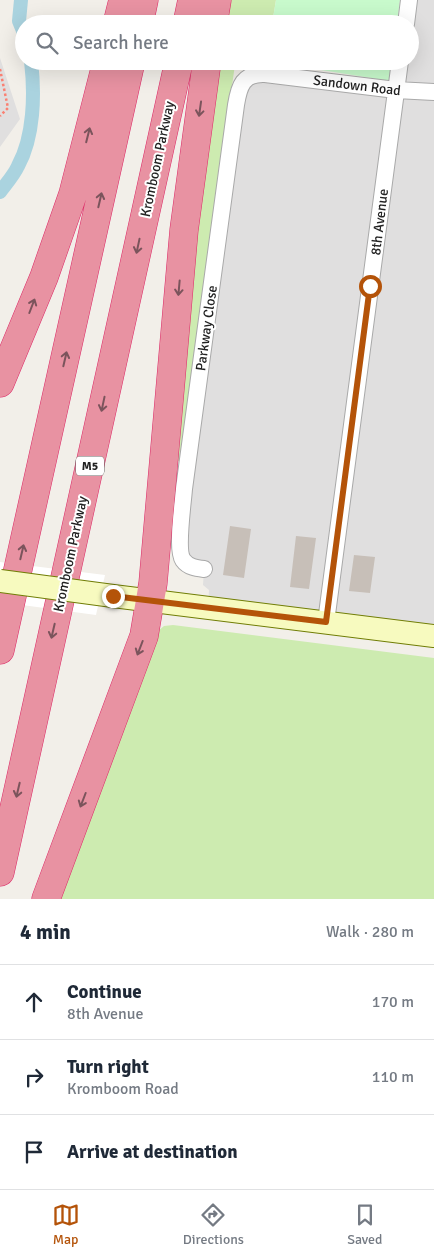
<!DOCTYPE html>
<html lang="en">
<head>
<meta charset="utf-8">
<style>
  :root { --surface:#fff; --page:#f2f2f3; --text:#1f2937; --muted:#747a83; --line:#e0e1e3; --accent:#b45309 }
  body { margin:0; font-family:Signika,sans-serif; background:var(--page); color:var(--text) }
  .stop { position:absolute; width:15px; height:15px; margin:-11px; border:4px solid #b45309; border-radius:50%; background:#fff }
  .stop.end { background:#b45309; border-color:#fff; box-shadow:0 1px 5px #0008 }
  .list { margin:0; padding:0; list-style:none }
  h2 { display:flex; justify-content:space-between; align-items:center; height:65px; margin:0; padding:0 20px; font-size:21px }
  h2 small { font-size:16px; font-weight:400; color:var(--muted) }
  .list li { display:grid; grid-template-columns:32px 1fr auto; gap:15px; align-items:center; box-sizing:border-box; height:75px; padding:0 20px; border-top:1px solid var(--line) }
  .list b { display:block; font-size:19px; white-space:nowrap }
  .list p { margin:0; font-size:16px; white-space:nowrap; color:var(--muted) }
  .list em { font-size:16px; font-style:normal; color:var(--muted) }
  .icon { flex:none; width:28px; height:28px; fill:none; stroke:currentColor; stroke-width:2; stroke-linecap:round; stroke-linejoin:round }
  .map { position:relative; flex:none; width:434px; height:899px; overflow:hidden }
  .search { position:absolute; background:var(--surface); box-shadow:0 5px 20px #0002; left:15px; right:15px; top:15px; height:55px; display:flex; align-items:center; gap:12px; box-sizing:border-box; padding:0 18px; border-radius:28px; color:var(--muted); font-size:19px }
  .sheet { height:290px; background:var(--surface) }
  nav { display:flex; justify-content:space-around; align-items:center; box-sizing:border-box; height:70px; border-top:1px solid var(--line); background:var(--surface); font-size:14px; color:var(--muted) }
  nav a { display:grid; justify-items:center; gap:2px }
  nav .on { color:var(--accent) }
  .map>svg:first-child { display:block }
  .residential { fill:#e0dfdf }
  .grass { fill:#cdebb0 }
  .park { fill:#c8facc }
  .pier { fill:#fff }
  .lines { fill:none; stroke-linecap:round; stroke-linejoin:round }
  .canal { stroke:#aad3df; stroke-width:14 }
  .building { fill:#c7bfb8 }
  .street-casing { stroke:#a9a9a9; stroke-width:18 }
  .secondary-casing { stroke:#707d05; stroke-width:24 }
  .highway-casing { stroke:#dc2a67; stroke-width:29 }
  .path { stroke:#fa8072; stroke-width:2.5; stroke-dasharray:2.5 2.5; stroke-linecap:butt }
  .street { stroke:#fff; stroke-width:16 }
  .secondary { stroke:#f7fabf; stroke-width:22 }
  .highway { stroke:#e892a2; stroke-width:28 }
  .secondary-bridge-casing { stroke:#707d05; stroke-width:24; stroke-linecap:butt }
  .secondary-bridge { stroke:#f7fabf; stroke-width:22 }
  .oneway { stroke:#7b545c }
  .route { stroke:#b45309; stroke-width:6 }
  .labels { text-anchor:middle; stroke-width:4; stroke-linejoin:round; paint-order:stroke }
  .shield { fill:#fff; stroke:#646464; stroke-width:1 }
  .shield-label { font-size:12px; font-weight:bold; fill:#222 }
  .street-label { font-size:14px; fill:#222; stroke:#fff }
</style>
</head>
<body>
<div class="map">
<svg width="434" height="899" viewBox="0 0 434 899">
  <rect width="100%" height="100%" fill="#f2efe9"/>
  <path class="residential" d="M409,0H434V636L208,608L209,590L203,585L204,569L188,565L184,489L236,105L250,76L396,90L400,61H410Z
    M0,58L20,119L0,147Z"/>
  <path class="grass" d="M226,0H276L272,24H222Z
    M216,61H265V66L235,64L182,461H175L194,224Z
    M173,625L434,658V899H56L158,631L164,626Z"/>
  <path class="park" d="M276,0H400L397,24H272Z
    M265,61H393L390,81Z"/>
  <path class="pier" d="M0,562L105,575L96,615L0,602Z"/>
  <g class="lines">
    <path class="canal" d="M21,0L19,21L24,33
      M0,192C6,184 14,175 18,166C34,137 35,94 31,61"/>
  </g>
  <path class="building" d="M230,526L251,529L244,578L223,575Z
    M296,536L316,538L309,589L290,587Z
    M354,555L375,557L370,593L349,591Z"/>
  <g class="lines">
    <g class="street-casing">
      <path id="street" d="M406,24L409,0
        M204,569C196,568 188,567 183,560C176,550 183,503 184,489L236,105C239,86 243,73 265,74L396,90L434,92
        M326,622L400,61"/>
    </g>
    <g class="secondary-casing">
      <path id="secondary" d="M113,596L434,636"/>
    </g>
    <g class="highway-casing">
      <path id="highway" d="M117,24L123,0
        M139,24L144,0
        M187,24L192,0
        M213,24L217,0
        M0,383L44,277L73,194L107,61
        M0,650L131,61
        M0,872L179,61
        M46,899L144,636L153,583L184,230L207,61"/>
    </g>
    <path class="path" d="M0,69L8,108L0,116"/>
    <use href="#street" class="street"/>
    <use href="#secondary" class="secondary"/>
    <use href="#highway" class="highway"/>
    <g class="secondary-bridge-casing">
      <path id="secondary-bridge" d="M0,581L113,596"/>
    </g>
    <use href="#secondary-bridge" class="secondary-bridge"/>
  </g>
  <defs><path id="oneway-shaft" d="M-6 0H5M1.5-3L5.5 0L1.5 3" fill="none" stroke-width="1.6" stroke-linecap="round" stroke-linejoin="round" transform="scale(1.25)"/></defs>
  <g class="oneway">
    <use href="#oneway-shaft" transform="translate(200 109) rotate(98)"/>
    <use href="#oneway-shaft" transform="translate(88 135) rotate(-76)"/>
    <use href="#oneway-shaft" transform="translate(100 200) rotate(-77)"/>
    <use href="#oneway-shaft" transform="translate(138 246) rotate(102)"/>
    <use href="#oneway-shaft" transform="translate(179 288) rotate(95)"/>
    <use href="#oneway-shaft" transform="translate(32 306) rotate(-69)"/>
    <use href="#oneway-shaft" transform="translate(65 359) rotate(-77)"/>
    <use href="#oneway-shaft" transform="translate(103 404) rotate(102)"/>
    <use href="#oneway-shaft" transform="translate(22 552) rotate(-77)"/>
    <use href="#oneway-shaft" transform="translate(53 631) rotate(103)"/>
    <use href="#oneway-shaft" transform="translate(140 648) rotate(111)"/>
    <use href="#oneway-shaft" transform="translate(18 790) rotate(103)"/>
    <use href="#oneway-shaft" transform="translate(83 800) rotate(111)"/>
  </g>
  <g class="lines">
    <path class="route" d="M113,596L326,622L370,286"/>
  </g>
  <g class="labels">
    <rect class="shield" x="76" y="456.5" width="28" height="19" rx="4"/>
    <g class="shield-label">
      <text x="90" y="470">M5</text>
    </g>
    <g class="street-label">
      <text transform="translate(357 85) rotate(7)" y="5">Sandown Road</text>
      <text transform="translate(157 159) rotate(-78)" y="5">Kromboom Parkway</text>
      <text transform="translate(379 222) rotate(-83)" y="5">8th Avenue</text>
      <text transform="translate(206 328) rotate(-82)" y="5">Parkway Close</text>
      <text transform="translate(70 554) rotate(-78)" y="5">Kromboom Parkway</text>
    </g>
  </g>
</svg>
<div class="stop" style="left:370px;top:286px"></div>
<div class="stop end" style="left:113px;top:596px"></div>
<div class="search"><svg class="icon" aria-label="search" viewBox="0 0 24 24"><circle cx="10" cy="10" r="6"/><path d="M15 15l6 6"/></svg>Search here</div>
</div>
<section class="sheet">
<h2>4 min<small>Walk · 280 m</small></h2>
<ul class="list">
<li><svg class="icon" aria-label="ahead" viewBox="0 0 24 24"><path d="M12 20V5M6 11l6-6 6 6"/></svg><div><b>Continue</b><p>8th Avenue</p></div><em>170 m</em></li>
<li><svg class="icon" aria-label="right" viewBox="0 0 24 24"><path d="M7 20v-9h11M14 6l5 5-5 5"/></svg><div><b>Turn right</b><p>Kromboom Road</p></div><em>110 m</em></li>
<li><svg class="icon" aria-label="arrive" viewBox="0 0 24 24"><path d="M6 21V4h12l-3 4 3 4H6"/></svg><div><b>Arrive at destination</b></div></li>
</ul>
</section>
<nav>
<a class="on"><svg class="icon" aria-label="map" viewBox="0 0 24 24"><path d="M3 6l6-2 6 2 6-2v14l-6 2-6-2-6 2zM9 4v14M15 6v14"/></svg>Map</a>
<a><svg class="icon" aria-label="directions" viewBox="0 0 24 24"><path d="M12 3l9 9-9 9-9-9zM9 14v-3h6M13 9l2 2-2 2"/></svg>Directions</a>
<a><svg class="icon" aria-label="saved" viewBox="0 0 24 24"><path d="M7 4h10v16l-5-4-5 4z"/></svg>Saved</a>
</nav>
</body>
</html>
